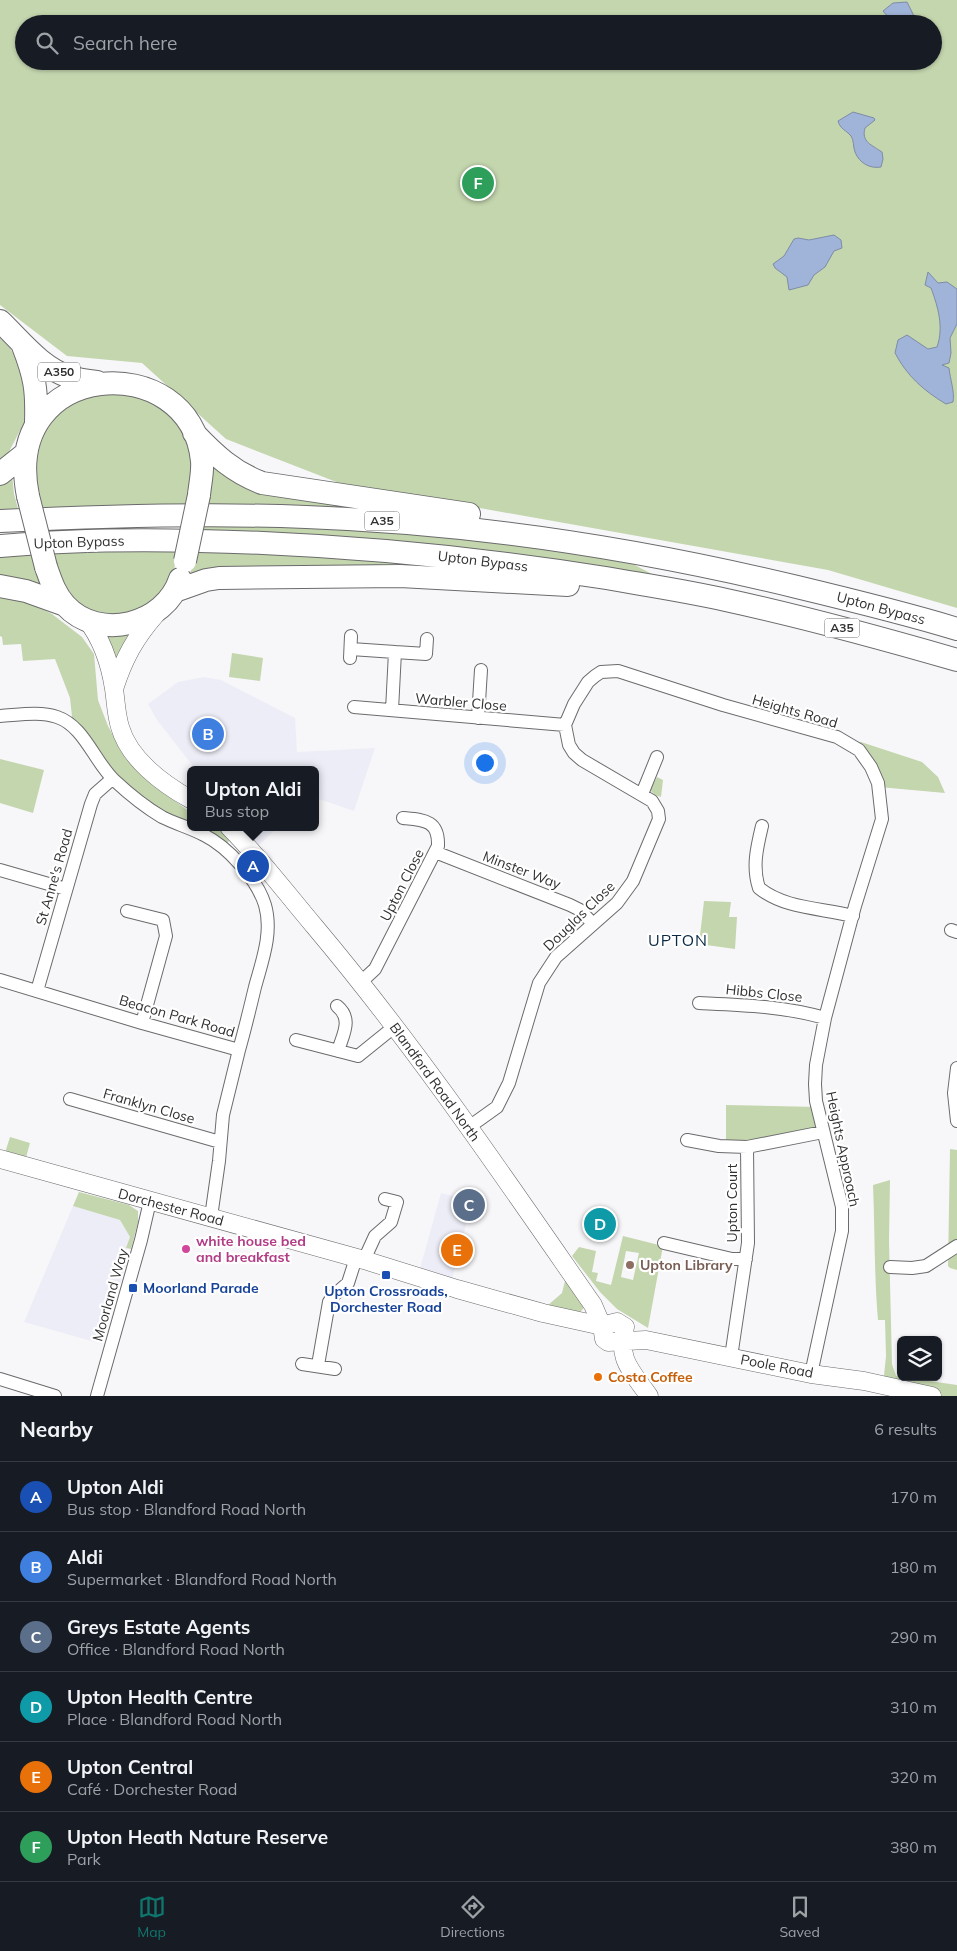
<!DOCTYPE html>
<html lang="en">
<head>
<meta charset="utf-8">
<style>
  :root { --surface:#171b24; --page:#20242c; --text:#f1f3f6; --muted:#9ea1a6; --line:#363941; --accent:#0f766e }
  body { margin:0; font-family:Mulish,sans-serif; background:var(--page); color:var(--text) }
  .controls { position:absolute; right:15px; bottom:15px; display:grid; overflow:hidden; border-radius:8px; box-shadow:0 1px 4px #0004 }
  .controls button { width:45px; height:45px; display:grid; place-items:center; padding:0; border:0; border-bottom:1px solid var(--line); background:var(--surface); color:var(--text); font:25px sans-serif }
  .you { position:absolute; left:484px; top:762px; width:18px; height:18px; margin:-12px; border:4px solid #fff; border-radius:50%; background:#1a73e8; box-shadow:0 0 0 8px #1a73e833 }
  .badge { display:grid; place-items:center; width:32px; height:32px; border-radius:50%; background:var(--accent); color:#fff; font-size:16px; font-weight:700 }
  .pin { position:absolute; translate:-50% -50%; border:2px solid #fff; box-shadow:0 1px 5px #0006 }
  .popup { position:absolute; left:187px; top:766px; width:132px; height:65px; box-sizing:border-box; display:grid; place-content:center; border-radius:8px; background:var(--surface); filter:drop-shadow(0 1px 4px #0005); font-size:16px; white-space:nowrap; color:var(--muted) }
  .popup b { font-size:19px; color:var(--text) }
  .popup::after { content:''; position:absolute; left:50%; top:100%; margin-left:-10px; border:10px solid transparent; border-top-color:var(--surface) }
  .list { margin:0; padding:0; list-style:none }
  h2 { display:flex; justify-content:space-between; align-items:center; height:65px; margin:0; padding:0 20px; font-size:21px }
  h2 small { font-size:16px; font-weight:400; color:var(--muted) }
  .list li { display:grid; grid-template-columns:32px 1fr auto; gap:15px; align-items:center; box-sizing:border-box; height:70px; padding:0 20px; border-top:1px solid var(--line) }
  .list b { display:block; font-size:19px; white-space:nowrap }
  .list p { margin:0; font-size:16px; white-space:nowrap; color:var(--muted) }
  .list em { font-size:16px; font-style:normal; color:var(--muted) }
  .icon { flex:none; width:28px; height:28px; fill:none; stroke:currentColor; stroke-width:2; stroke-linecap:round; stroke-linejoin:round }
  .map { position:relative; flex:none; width:957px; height:1396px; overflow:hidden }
  .search { position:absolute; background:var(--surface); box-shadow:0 1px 4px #0004; left:15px; right:15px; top:15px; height:55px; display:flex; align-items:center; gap:12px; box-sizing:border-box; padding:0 18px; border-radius:28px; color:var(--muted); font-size:19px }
  .sheet { height:485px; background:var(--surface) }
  nav { display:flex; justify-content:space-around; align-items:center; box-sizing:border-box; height:70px; border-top:1px solid var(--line); background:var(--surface); font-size:14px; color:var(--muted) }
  nav a { display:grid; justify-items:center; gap:2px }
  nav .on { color:var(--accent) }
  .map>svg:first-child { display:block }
  .built { fill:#ededf7 }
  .green { fill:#c4d6ae; fill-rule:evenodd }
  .water { fill:#a0b3d8; stroke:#7e8ca6 }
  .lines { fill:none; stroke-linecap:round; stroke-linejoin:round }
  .street-casing { stroke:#6b6b6d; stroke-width:14 }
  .secondary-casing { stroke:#6b6b6d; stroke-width:19 }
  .highway-casing { stroke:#6b6b6d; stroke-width:24 }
  .street { stroke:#fff; stroke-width:12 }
  .secondary { stroke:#fff; stroke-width:18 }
  .highway { stroke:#fff; stroke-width:22 }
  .highway-bridge-casing { stroke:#6b6b6d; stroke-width:24; stroke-linecap:butt }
  .highway-bridge { stroke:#fff; stroke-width:22 }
  .hotel-dot { fill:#d1479c; stroke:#fff; stroke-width:2 }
  .education-dot { fill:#8d6e63; stroke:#fff; stroke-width:2 }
  .transit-dot { fill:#1a4fb4; stroke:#fff; stroke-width:2 }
  .food-dot { fill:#e8710a; stroke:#fff; stroke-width:2 }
  .labels { text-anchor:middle; stroke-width:4.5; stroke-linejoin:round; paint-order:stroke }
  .shield { fill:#fff; stroke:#6e6e6f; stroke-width:1 }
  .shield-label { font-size:12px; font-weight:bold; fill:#303031 }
  .street-label { font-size:14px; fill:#303031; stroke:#fff }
  .hotel-label { font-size:14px; font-weight:bold; fill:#b23c85; stroke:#fff; text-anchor:start }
  .education-label { font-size:14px; font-weight:bold; fill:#785e54; stroke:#fff; text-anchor:start }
  .transit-label { font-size:14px; font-weight:bold; fill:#164399; stroke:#fff; text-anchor:start }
  .food-label { font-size:14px; font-weight:bold; fill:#c56008; stroke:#fff; text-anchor:start }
  .quarter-label { font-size:16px; letter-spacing:1px; fill:#0b2b45; stroke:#fff }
</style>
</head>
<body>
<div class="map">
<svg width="957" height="1396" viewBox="0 0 957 1396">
  <rect width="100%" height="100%" fill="#f7f7f9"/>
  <path class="built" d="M204,677L221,680L295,718L297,752L375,748L354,811L316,798V770H196L157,720L148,704L178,682Z
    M243,827H278L258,846Z
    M441,1193L472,1201L452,1280L419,1272Z
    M73,1206L120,1220L130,1237L124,1259L127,1261L102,1344L24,1322Z"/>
  <path class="green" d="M0,0H957V608L828,570L339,483L226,439L142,363L67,356L0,305ZM24,24H933V61H24Z
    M0,338L10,348L27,377L24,423L3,463L0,464Z
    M138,393L176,417L194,463L187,506L40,509L33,480L43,429L78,397Z
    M212,465L453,517L206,506Z
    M12,474L14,494L19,512L0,514V483Z
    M202,521L427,532L627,561L652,574L200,531Z
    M196,550L262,553L542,574L188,581Z
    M177,551L174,571L153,605L115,616L87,610L69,596L51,553Z
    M31,554L44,589L0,583V556Z
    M0,597L25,600L52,614L82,637L94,654L98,700L108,726L126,759L149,782L190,812V827H215L231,839L223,847L132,797L73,726L70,698L55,659L23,661L21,644L3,645L2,637L0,636Z
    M134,629L116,671L100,631Z
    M232,653L263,658L260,681L229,677Z
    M841,740L861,742L922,762L938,777L945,793L879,787L871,767Z
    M0,759L44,770L33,813L0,803Z
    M657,777L663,780L661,797L655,795L650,790Z
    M704,901L731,902L729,917H737L735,949L699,944Z
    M726,1105L818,1107L823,1132L726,1146Z
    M10,1137L30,1143L25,1161L4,1156Z
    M950,1149L957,1150V1270L950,1268L948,1266Z
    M890,1180L889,1241L892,1364L896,1376L957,1385V1396H932L883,1385L886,1356L885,1320H878C874,1275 875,1230 873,1185Z
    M79,1192L129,1205L138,1211V1222L131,1249L126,1248L130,1237L120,1220L73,1206Z
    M623,1236L663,1246L648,1328L617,1309L600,1292L572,1256L579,1247L596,1251L592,1272L598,1273L596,1281L611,1285ZM626,1251L639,1253L633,1280L621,1277Z
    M566,1277L584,1305L583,1309L579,1313L547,1306L562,1293Z"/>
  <path class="water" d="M907,2L918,24C902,24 893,24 883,11L893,3Z
    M853,112L874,118L875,120L865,128C861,142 872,145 882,152L883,159L881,167C870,169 859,163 855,152C853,147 854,140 851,136C846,130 840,129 838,121Z
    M834,235L841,240L842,248L834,251L825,267L814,275L808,285L789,290L787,277L775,268L773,264L784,256L794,239L798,238L809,240Z
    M928,272L938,283L947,282L957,289V324L950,338L951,353L949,363L942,365L949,368C950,378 955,393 953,402L946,404C924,391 907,376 895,353L898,340L907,335L928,349L937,347C944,327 938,307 931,288L925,285Z"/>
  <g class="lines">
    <g class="street-casing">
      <path id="street" d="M351,649L395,652L392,710
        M395,652L426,654L427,639
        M350,658L351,636
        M354,707L565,725
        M0,716C18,715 40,711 57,717C84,726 94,761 114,780C129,794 145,807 162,817C176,824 191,828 204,835C228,847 257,879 265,905C273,933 262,961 255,987C250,1008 245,1029 239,1050
        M478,718L481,670
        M642,794L657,757
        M762,826C757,847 752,867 759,888C785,909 822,908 853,916
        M435,852L570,905L580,910L593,924
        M0,870L66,889
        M127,911L163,920L166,936L142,1023
        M951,930L957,932
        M0,980L142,1023L239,1050L223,1115L219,1161L211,1217
        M361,982L375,969L438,846C439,820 424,820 403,818
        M37,991L91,804L95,794L112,779
        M699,1003C742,1005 783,1006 825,1018
        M337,1006C353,1019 343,1034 338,1051
        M296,1040L358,1056L394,1027
        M957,1068L954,1093L957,1121
        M70,1099L220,1142
        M469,1127L497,1107L509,1083L539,983L556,957L617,903L633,881L659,819L658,811L652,801L582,760L574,753L569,745L565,725L574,704L588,682L595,676L601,672L618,671L723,705L837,737L859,750L871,767L878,783L882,819L855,906L825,1018L816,1065L815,1084L816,1101L842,1207V1231L811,1374
        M687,1140L719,1146L747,1147L823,1132
        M664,1243L732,1259H746
        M364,1260L375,1236L391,1222L397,1202L385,1199
        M890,1267L912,1268L926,1266L957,1246
        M731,1357L748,1243L747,1147
        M302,1364L335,1369
        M318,1365L329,1302L333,1296L348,1283L356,1258
        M0,1379L55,1396
        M97,1396L141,1240L150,1201"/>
    </g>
    <g class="secondary-casing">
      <path id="secondary" d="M86,619C102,639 110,663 114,689C116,702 116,714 120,727C129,759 163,784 190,799
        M114,689C124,658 135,638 156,614
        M229,827C260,858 287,894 315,927C416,1047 504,1177 593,1305L602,1326L604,1339L608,1342L646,1340L811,1374L864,1381L932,1396
        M0,1159L364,1260L457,1289L543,1313L602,1326L617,1322L625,1327C617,1360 631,1370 649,1396"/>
    </g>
    <g class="highway-casing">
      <path id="highway" d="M0,321C21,341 41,368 70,377C79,380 88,381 97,382
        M23,346C35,377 37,390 36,422
        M194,433C215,455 233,472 262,483L469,514
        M0,474L26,453
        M28,496C0,358 191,347 202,461C203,472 200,484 199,495
        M0,521C102,516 204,513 306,517C472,523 636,548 797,587C851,600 905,613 957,629
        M0,546C88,538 175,539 263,543C378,548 492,560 606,578C646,585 687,591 726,600C804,617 881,638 957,660
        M46,567C51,581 55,594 65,605C99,642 165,625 180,579
        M0,586L26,591L65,605
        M175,591L206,580L219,578L400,576L568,585"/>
    </g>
    <use href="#street" class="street"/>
    <use href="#secondary" class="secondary"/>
    <use href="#highway" class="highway"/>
    <g class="highway-bridge-casing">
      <path id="highway-bridge" d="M28,496L46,567
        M185,561L199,495"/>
    </g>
    <use href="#highway-bridge" class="highway-bridge"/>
  </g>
  <circle class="hotel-dot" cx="186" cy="1249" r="5"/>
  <circle class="education-dot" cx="630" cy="1265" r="5"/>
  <g class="transit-dot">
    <rect x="381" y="1270" width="10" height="10" rx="2.5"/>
    <rect x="128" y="1283" width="10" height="10" rx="2.5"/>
  </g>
  <circle class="food-dot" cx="598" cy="1377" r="5"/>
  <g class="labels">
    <g class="shield">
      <rect x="38" y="362.5" width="42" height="19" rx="4"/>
      <rect x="364.5" y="511.5" width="35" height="19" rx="4"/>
      <rect x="824.5" y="618.5" width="35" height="19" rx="4"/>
    </g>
    <g class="shield-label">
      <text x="59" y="376">A350</text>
      <text x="382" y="525">A35</text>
      <text x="842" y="632">A35</text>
    </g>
    <g class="street-label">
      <text transform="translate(79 542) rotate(-2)" y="5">Upton Bypass</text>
      <text transform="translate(483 561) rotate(7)" y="5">Upton Bypass</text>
      <text transform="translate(881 608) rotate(15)" y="5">Upton Bypass</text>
      <text transform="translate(461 702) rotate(5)" y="5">Warbler Close</text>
      <text transform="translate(795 711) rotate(16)" y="5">Heights Road</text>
      <text transform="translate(522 870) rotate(21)" y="5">Minster Way</text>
      <text transform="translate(54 877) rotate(-74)" y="5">St Anne's Road</text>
      <text transform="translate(402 885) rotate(-63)" y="5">Upton Close</text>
      <text transform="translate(579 916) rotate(-44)" y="5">Douglas Close</text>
      <text transform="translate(764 993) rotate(6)" y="5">Hibbs Close</text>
      <text transform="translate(177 1016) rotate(16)" y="5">Beacon Park Road</text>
      <text transform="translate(435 1082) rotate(54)" y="5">Blandford Road North</text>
      <text transform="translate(149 1106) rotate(16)" y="5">Franklyn Close</text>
      <text transform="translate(843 1149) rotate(78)" y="5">Heights Approach</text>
      <text transform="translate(732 1203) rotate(-90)" y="5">Upton Court</text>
      <text transform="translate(171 1207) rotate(15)" y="5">Dorchester Road</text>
      <text transform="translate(110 1295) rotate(-74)" y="5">Moorland Way</text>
      <text transform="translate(777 1366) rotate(11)" y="5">Poole Road</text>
    </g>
    <g class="hotel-label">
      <text x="196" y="1246">white house bed<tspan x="196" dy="16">and breakfast</tspan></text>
    </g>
    <g class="education-label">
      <text x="640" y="1270">Upton Library</text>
    </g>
    <g class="transit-label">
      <text x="143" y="1293">Moorland Parade</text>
      <text x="386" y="1296" text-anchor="middle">Upton Crossroads,<tspan x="386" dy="16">Dorchester Road</tspan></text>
    </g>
    <g class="food-label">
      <text x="608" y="1382">Costa Coffee</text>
    </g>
    <g class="quarter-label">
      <text x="678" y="946">UPTON</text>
    </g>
  </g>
</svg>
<div class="controls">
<button><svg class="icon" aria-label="layers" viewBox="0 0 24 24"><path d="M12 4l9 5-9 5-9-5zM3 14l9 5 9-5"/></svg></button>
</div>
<div class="you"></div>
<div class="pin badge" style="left:253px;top:866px;background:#1a4fb4">A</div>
<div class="popup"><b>Upton Aldi</b>Bus stop</div>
<div class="pin badge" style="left:208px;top:734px;background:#3f7fe0">B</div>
<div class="pin badge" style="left:469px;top:1205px;background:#5c6f8a">C</div>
<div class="pin badge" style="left:600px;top:1224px;background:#0f9aa8">D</div>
<div class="pin badge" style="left:457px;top:1250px;background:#e8710a">E</div>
<div class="pin badge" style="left:478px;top:183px;background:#2e9e5b">F</div>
<div class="search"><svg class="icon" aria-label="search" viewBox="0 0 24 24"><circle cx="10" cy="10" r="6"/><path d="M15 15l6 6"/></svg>Search here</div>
</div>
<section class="sheet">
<h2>Nearby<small>6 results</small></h2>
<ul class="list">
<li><span class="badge" style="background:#1a4fb4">A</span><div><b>Upton Aldi</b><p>Bus stop · Blandford Road North</p></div><em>170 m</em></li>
<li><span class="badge" style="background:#3f7fe0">B</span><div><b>Aldi</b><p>Supermarket · Blandford Road North</p></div><em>180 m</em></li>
<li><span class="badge" style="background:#5c6f8a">C</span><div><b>Greys Estate Agents</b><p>Office · Blandford Road North</p></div><em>290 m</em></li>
<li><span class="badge" style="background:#0f9aa8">D</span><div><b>Upton Health Centre</b><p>Place · Blandford Road North</p></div><em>310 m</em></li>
<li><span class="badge" style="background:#e8710a">E</span><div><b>Upton Central</b><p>Café · Dorchester Road</p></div><em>320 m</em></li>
<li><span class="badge" style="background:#2e9e5b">F</span><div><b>Upton Heath Nature Reserve</b><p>Park</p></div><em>380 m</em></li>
</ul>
</section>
<nav>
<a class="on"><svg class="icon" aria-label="map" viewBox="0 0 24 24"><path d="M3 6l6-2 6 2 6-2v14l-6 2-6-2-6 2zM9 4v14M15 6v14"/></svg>Map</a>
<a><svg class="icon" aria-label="directions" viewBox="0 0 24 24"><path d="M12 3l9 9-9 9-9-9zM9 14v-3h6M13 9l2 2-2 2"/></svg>Directions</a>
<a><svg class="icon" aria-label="saved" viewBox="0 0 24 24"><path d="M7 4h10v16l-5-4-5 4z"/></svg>Saved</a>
</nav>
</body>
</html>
